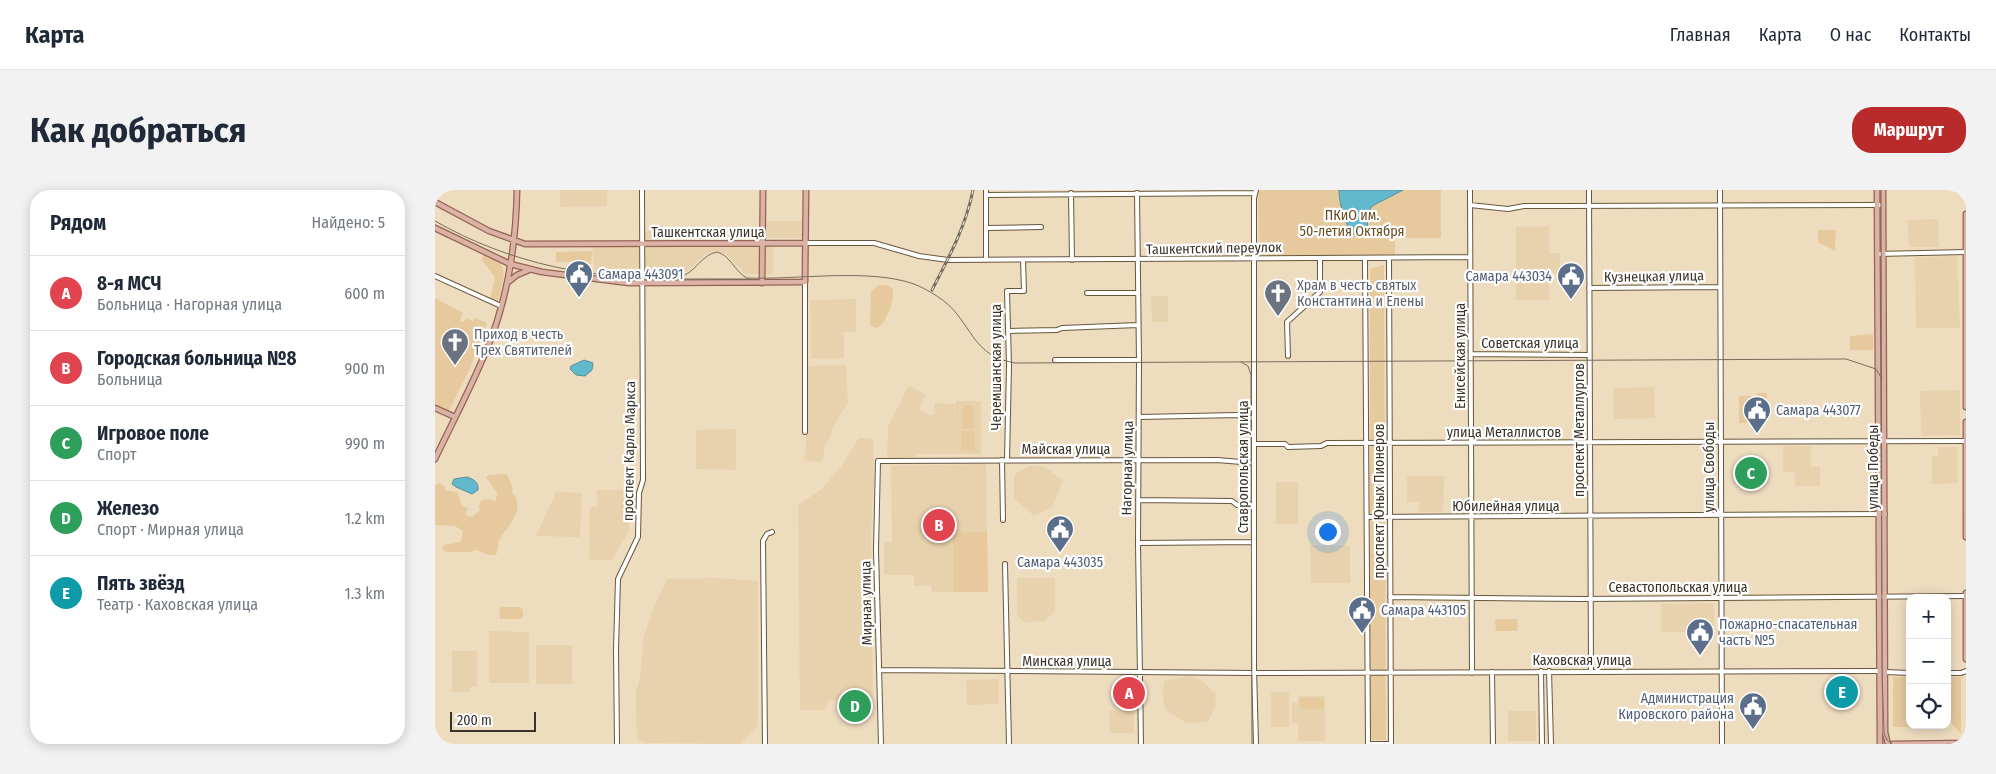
<!DOCTYPE html>
<html lang="ru">
<head>
<meta charset="utf-8">
<style>
  :root { --surface:#fff; --page:#f2f2f3; --text:#1f2937; --muted:#747a83; --line:#e0e1e3; --accent:#b92a2a }
  body { margin:0; font-family:"Fira Sans Condensed",sans-serif; background:var(--page); color:var(--text) }
  .controls { position:absolute; right:15px; bottom:15px; display:grid; overflow:hidden; border-radius:10px; box-shadow:0 2px 12px #0003 }
  .controls button { width:45px; height:45px; display:grid; place-items:center; padding:0; border:0; border-bottom:1px solid var(--line); background:var(--surface); color:var(--text); font:25px sans-serif }
  .scale { position:absolute; left:15px; bottom:12px; width:86px; box-sizing:border-box; padding-left:5px; border:2px solid #393226; border-top:0; font-size:14px; line-height:18px; white-space:nowrap; color:#393226; -webkit-text-stroke:4px #fff; paint-order:stroke }
  .you { position:absolute; left:892px; top:341px; width:18px; height:18px; margin:-12px; border:4px solid #fff; border-radius:50%; background:#1a73e8; box-shadow:0 0 0 8px #1a73e833 }
  .badge { display:grid; place-items:center; width:32px; height:32px; border-radius:50%; background:var(--accent); color:#fff; font-size:16px; font-weight:700 }
  .pin { position:absolute; translate:-50% -50%; border:2px solid #fff; box-shadow:0 1px 5px #0006 }
  .list { margin:0; padding:0; list-style:none }
  h2 { display:flex; justify-content:space-between; align-items:center; height:65px; margin:0; padding:0 20px; font-size:21px }
  h2 small { font-size:16px; font-weight:400; color:var(--muted) }
  .list li { display:grid; grid-template-columns:32px 1fr auto; gap:15px; align-items:center; box-sizing:border-box; height:75px; padding:0 20px; border-top:1px solid var(--line) }
  .list b { display:block; font-size:19px; white-space:nowrap }
  .list p { margin:0; font-size:16px; white-space:nowrap; color:var(--muted) }
  .list em { font-size:16px; font-style:normal; color:var(--muted) }
  .icon { flex:none; width:28px; height:28px; fill:none; stroke:currentColor; stroke-width:2; stroke-linecap:round; stroke-linejoin:round }
  .map { position:relative; flex:none; width:1531px; height:554px; overflow:hidden; border-radius:20px }
  header { display:flex; align-items:center; gap:30px; box-sizing:border-box; height:70px; padding:0 25px; background:var(--surface); border-bottom:1px solid var(--line) }
  header strong { font-size:24px }
  nav { display:flex; gap:28px; margin-inline-start:auto; font-size:18px }
  .intro { display:flex; align-items:center; justify-content:space-between; box-sizing:border-box; height:120px; padding:0 30px }
  h1 { margin:0; font-size:35px }
  .button { padding:12px 22px; border-radius:20px; background:var(--accent); color:#fff; font-size:18px; font-weight:700 }
  main { display:flex; gap:30px; padding:0 30px }
  aside { flex:1; background:var(--surface); border-radius:20px; box-shadow:0 2px 12px #0003 }
  .map>svg:first-child { display:block }
  .built { fill:#e8d1ad }
  .green { fill:#e6ca9e }
  .water { fill:#62b8cc; stroke:#56909a }
  .lines { fill:none; stroke-linecap:round; stroke-linejoin:round }
  .minor-casing { stroke:#67573d; stroke-width:6 }
  .major-casing { stroke:#946453; stroke-width:7 }
  .minor { stroke:#fff; stroke-width:4 }
  .major { stroke:#dcb2a6; stroke-width:4.5 }
  .tram { stroke:#786d5c; stroke-width:1 }
  .rail-casing { stroke:#786d5c; stroke-width:3 }
  .rail { stroke:#fff; stroke-width:1; stroke-dasharray:4; stroke-linecap:butt }
  .labels { text-anchor:middle; stroke-width:4.5; stroke-linejoin:round; paint-order:stroke }
  .park-label { font-size:14px; fill:#664c1f; stroke:#fff }
  .street-label { font-size:14px; fill:#393226; stroke:#fff }
  .service-label { font-size:14px; fill:#4e5e75; stroke:#fff; text-anchor:start }
  .worship-label { font-size:14px; fill:#5b616d; stroke:#fff; text-anchor:start }
</style>
</head>
<body>
<header>
<strong>Карта</strong>
<nav><a>Главная</a><a>Карта</a><a>О нас</a><a>Контакты</a></nav>
</header>
<div class="intro"><h1>Как добраться</h1><a class="button">Маршрут</a></div>
<main>
<aside>
<h2>Рядом<small>Найдено: 5</small></h2>
<ul class="list">
<li><span class="badge" style="background:#e0444e">A</span><div><b>8-я МСЧ</b><p>Больница · Нагорная улица</p></div><em>600 m</em></li>
<li><span class="badge" style="background:#e0444e">B</span><div><b>Городская больница №8</b><p>Больница</p></div><em>900 m</em></li>
<li><span class="badge" style="background:#2e9e5b">C</span><div><b>Игровое поле</b><p>Спорт</p></div><em>990 m</em></li>
<li><span class="badge" style="background:#2e9e5b">D</span><div><b>Железо</b><p>Спорт · Мирная улица</p></div><em>1.2 km</em></li>
<li><span class="badge" style="background:#0f9aa8">E</span><div><b>Пять звёзд</b><p>Театр · Каховская улица</p></div><em>1.3 km</em></li>
</ul>
</aside>
<div class="map">
<svg width="1531" height="554" viewBox="0 0 1531 554">
  <rect width="100%" height="100%" fill="#eedcbf"/>
  <path class="built" d="M125,0H172V16L125,17Z
    M1503,29L1504,57H1474L1473,30Z
    M330,31H367V48H329Z
    M1114,36V63H1125V83H1114V110H1081V37Z
    M267,39V42H272V49H209V41Z
    M205,56L204,86L160,83L157,57Z
    M339,56L338,84H311L291,64L282,61L272,63L249,84L238,87L208,86V57Z
    M1522,66L1525,138H1481L1480,67Z
    M716,106H733V132H717Z
    M421,109V142H409V168L376,169L375,110Z
    M411,175L413,214L400,233L392,254H390L388,269L385,272L369,270L371,255V176Z
    M474,195L490,205L484,220L494,225L499,224L500,213L519,214V238L520,211H546V264H482V267L452,268L453,237Z
    M1219,197L1220,228L1179,229L1178,198Z
    M1525,200V245L1486,246L1485,201Z
    M301,239V280L261,279V240Z
    M424,248L438,249L439,292L436,341L438,509L394,510L390,520H365L363,315L387,299L408,274Z
    M1348,256H1376V277H1385V296H1360V282H1348Z
    M1503,257H1522L1523,293L1497,294V266H1503Z
    M551,274L553,402H497L496,395L479,396V385H449V353L457,352L456,276Z
    M594,276H609L628,291L617,317L599,326L579,308V285Z
    M972,286H1009L1008,322H984V312H972Z
    M841,292H863V334H841Z
    M162,300H194V341L177,370H154L155,317H162Z
    M121,302L147,303L145,347L101,346Z
    M875,355H915V393H876Z
    M281,388L323,391V536L305,554L211,553L202,549L201,502L205,487L209,446L219,417L232,389Z
    M582,388H620V421L610,431L590,432L582,426Z
    M1279,413V442H1226V414Z
    M54,441L94,442V493H54Z
    M101,455H137V494H101Z
    M17,461H42V497H35V502H17Z
    M755,486L768,491L780,504L781,514L773,532L752,533L730,520L728,506L729,491Z
    M563,489L564,514L532,515L531,490Z
    M836,502H854V537H836Z
    M863,506H890V551H863V533H857V513H862L863,524Z
    M674,521H699V543H675Z
    M1073,521H1101V551H1073Z"/>
  <path class="green" d="M823,0H1006V48H960V67L824,65Z
    M1383,40H1401L1400,61L1383,52Z
    M157,61L156,74H147V71L121,72V62Z
    M49,64C76,75 69,84 64,109L62,112L55,110L60,87L47,70Z
    M949,75L951,550H935V79Z
    M444,95H451L457,98C461,108 451,136 441,138L436,136L435,133L436,101Z
    M0,108L28,123L25,131L29,132L31,128L38,131L40,128L52,133L36,176L14,221L0,215Z
    M1438,144V160H1415V146Z
    M1322,203H1332V217H1326V233H1304V206H1321Z
    M530,216H536L539,218V237L537,240L527,238V219Z
    M526,241H540V261L526,260Z
    M72,284L78,299L77,302C92,318 73,336 64,350C63,353 63,361 61,365H54L41,360L36,362H11L7,359L9,355L26,352L28,341L20,336L0,335V295L5,293L10,297V300L22,302L27,315L33,319L30,325L37,327L45,320L44,317L45,312L50,309L61,311L62,303L51,287L54,285Z
    M552,342L553,402H518V343Z
    M66,417H85L88,420V427L84,429H65L64,421Z
    M1062,429H1082L1083,439L1082,441H1061L1060,431Z
    M1458,487H1474V537H1458Z
    M1515,487H1526V544L1514,531Z
    M866,508H887L889,511L888,519H866L864,510Z"/>
  <path class="water" d="M904,0H968L937,16L933,24L932,40L925,47C911,46 904,12 904,0Z
    M149,170L158,173L157,180L150,186L141,185L135,179L136,176Z
    M32,287C38,289 44,292 43,300L37,304L21,297L17,294L19,289Z"/>
  <g class="lines">
    <g class="minor-casing">
      <path id="minor" d="M551,0V70
        M821,0L819,8V478L821,554
        M1035,0L1037,483
        M1154,0L1156,481
        M1285,0L1287,554
        M636,3L637,70
        M702,3L704,170L703,353L706,554
        M551,5L820,3
        M1035,15L1073,19L1089,16H1128L1444,15
        M551,38L606,37
        M370,53H439L484,66L513,70L1035,67
        M1442,64L1531,62
        M954,68L956,554
        M930,69L933,554
        M0,86L66,116
        M1154,98L1284,97
        M652,103H703
        M573,141L622,140L627,138L703,135
        M1036,164L1154,165
        M853,166L852,132L885,102V68
        M620,170H704
        M704,227L803,225L806,228H819
        M370,242V92
        M819,254H850L853,257L886,256L892,253L1531,251
        M567,270L568,330
        M572,270L574,175L572,101H589L588,70
        M703,310L797,311L802,315L819,314
        M932,327L1450,324
        M703,353L819,352
        M570,374L574,554
        M955,407L1149,409L1531,406
        M444,480L819,483L1444,481
        M1106,481L1107,554
        M1114,481L1116,554
        M1057,482L1058,554
        M1450,482L1475,483
        M1512,483H1526L1531,481
        M182,554L181,459L183,389L203,347L204,303L208,290L207,0
        M330,554L328,351L332,344L337,342
        M446,554L441,360L443,271L782,270L819,273
        M933,554H956"/>
    </g>
    <g class="major-casing">
      <path id="major" d="M1442,0L1445,554
        M1448,0L1450,542L1453,554
        M0,12L54,41L90,54L370,53
        M1531,24V217
        M0,38L75,74L107,82L194,93L370,92L371,0
        M72,93L82,85L94,80
        M327,93L328,0
        M0,218L20,227
        M1531,232V347
        M0,269C18,231 38,194 54,154C73,106 81,52 82,0
        M1531,403V469
        M1458,554L1531,553"/>
    </g>
    <use href="#minor" class="minor"/>
    <use href="#major" class="major"/>
    <path class="tram" d="M1446,0L1447,481L1449,543L1452,550L1457,554
      M0,31C75,74 160,91 245,87C260,83 267,64 282,62C295,65 300,82 312,88C361,90 434,78 479,94C494,100 512,111 522,124C541,149 546,167 580,173L1411,169L1441,179L1447,189
      M245,89H315
      M806,172L813,176L816,185L817,554"/>
    <g class="rail-casing">
      <path id="rail" d="M497,100C514,67 531,36 538,0"/>
    </g>
    <use href="#rail" class="rail"/>
  </g>
  <defs>
    <g id="civic-pin" transform="scale(1.4375)"><path d="M0 17L-7.5 6A9.5 9.5 0 1 1 7.5 6Z" fill="#5c6f8a" stroke="#fff"/><path d="M-.6-6.5H3V-4.5H.6V-3L4-1V1h2V6H-6V1h2V-1L-.6-3ZM-1.2 2.5V6h2.4V2.5Z" fill="#fff"/></g>
    <g id="church-pin" transform="scale(1.4375)"><path d="M0 17L-7.5 6A9.5 9.5 0 1 1 7.5 6Z" fill="#6b7280" stroke="#fff"/><path d="M-1.2-6h2.4v3.5h3.3v2.4h-3.3V6h-2.4V-.1h-3.3v-2.4h3.3Z" fill="#fff"/></g>
  </defs>
  <g fill-rule="evenodd">
    <use href="#civic-pin" x="144" y="84"/>
    <use href="#civic-pin" x="1136" y="86"/>
    <use href="#church-pin" x="843" y="103"/>
    <use href="#church-pin" x="20" y="152"/>
    <use href="#civic-pin" x="1322" y="220"/>
    <use href="#civic-pin" x="625" y="339"/>
    <use href="#civic-pin" x="927" y="420"/>
    <use href="#civic-pin" x="1265" y="442"/>
    <use href="#civic-pin" x="1318" y="516"/>
  </g>
  <g class="labels">
    <g class="park-label">
      <text x="917" y="30">ПКиО им.<tspan x="917" dy="16">50-летия Октября</tspan></text>
    </g>
    <g class="street-label">
      <text x="273" y="47">Ташкентская улица</text>
      <text transform="translate(779 58) rotate(-1)" y="5">Ташкентский переулок</text>
      <text transform="translate(1219 86) rotate(-1)" y="5">Кузнецкая улица</text>
      <text x="1095" y="158">Советская улица</text>
      <text transform="translate(1025 166) rotate(-90)" y="5">Енисейская улица</text>
      <text transform="translate(561 177) rotate(-90)" y="5">Черемшанская улица</text>
      <text transform="translate(1144 240) rotate(-90)" y="5">проспект Металлургов</text>
      <text x="1069" y="247">улица Металлистов</text>
      <text x="631" y="264">Майская улица</text>
      <text transform="translate(194 261) rotate(-89)" y="5">проспект Карла Маркса</text>
      <text transform="translate(808 277) rotate(-90)" y="5">Ставропольская улица</text>
      <text transform="translate(1274 277) rotate(-90)" y="5">улица Свободы</text>
      <text transform="translate(1438 277) rotate(-90)" y="5">улица Победы</text>
      <text transform="translate(692 278) rotate(-89)" y="5">Нагорная улица</text>
      <text transform="translate(944 311) rotate(-90)" y="5">проспект Юных Пионеров</text>
      <text x="1071" y="321">Юбилейная улица</text>
      <text x="1243" y="402">Севастопольская улица</text>
      <text transform="translate(431 413) rotate(-91)" y="5">Мирная улица</text>
      <text x="1147" y="475">Каховская улица</text>
      <text x="632" y="476">Минская улица</text>
    </g>
    <g class="service-label">
      <text x="163" y="89">Самара 443091</text>
      <text x="1117" y="91" text-anchor="end">Самара 443034</text>
      <text x="1341" y="225">Самара 443077</text>
      <text x="625" y="377" text-anchor="middle">Самара 443035</text>
      <text x="946" y="425">Самара 443105</text>
      <text x="1284" y="439">Пожарно-спасательная<tspan x="1284" dy="16">часть №5</tspan></text>
      <text x="1299" y="513" text-anchor="end">Администрация<tspan x="1299" dy="16">Кировского района</tspan></text>
    </g>
    <g class="worship-label">
      <text x="862" y="100">Храм в честь святых<tspan x="862" dy="16">Константина и Елены</tspan></text>
      <text x="39" y="149">Приход в честь<tspan x="39" dy="16">Трех Святителей</tspan></text>
    </g>
  </g>
</svg>
<div class="controls">
<button>+</button>
<button>−</button>
<button><svg class="icon" aria-label="locate" viewBox="0 0 24 24"><circle cx="12" cy="12" r="6"/><path d="M12 2v4M12 18v4M2 12h4M18 12h4"/></svg></button>
</div>
<div class="scale">200 m</div>
<div class="you"></div>
<div class="pin badge" style="left:694px;top:503px;background:#e0444e">A</div>
<div class="pin badge" style="left:504px;top:335px;background:#e0444e">B</div>
<div class="pin badge" style="left:1316px;top:283px;background:#2e9e5b">C</div>
<div class="pin badge" style="left:420px;top:516px;background:#2e9e5b">D</div>
<div class="pin badge" style="left:1407px;top:502px;background:#0f9aa8">E</div>
</div>
</main>
</body>
</html>
